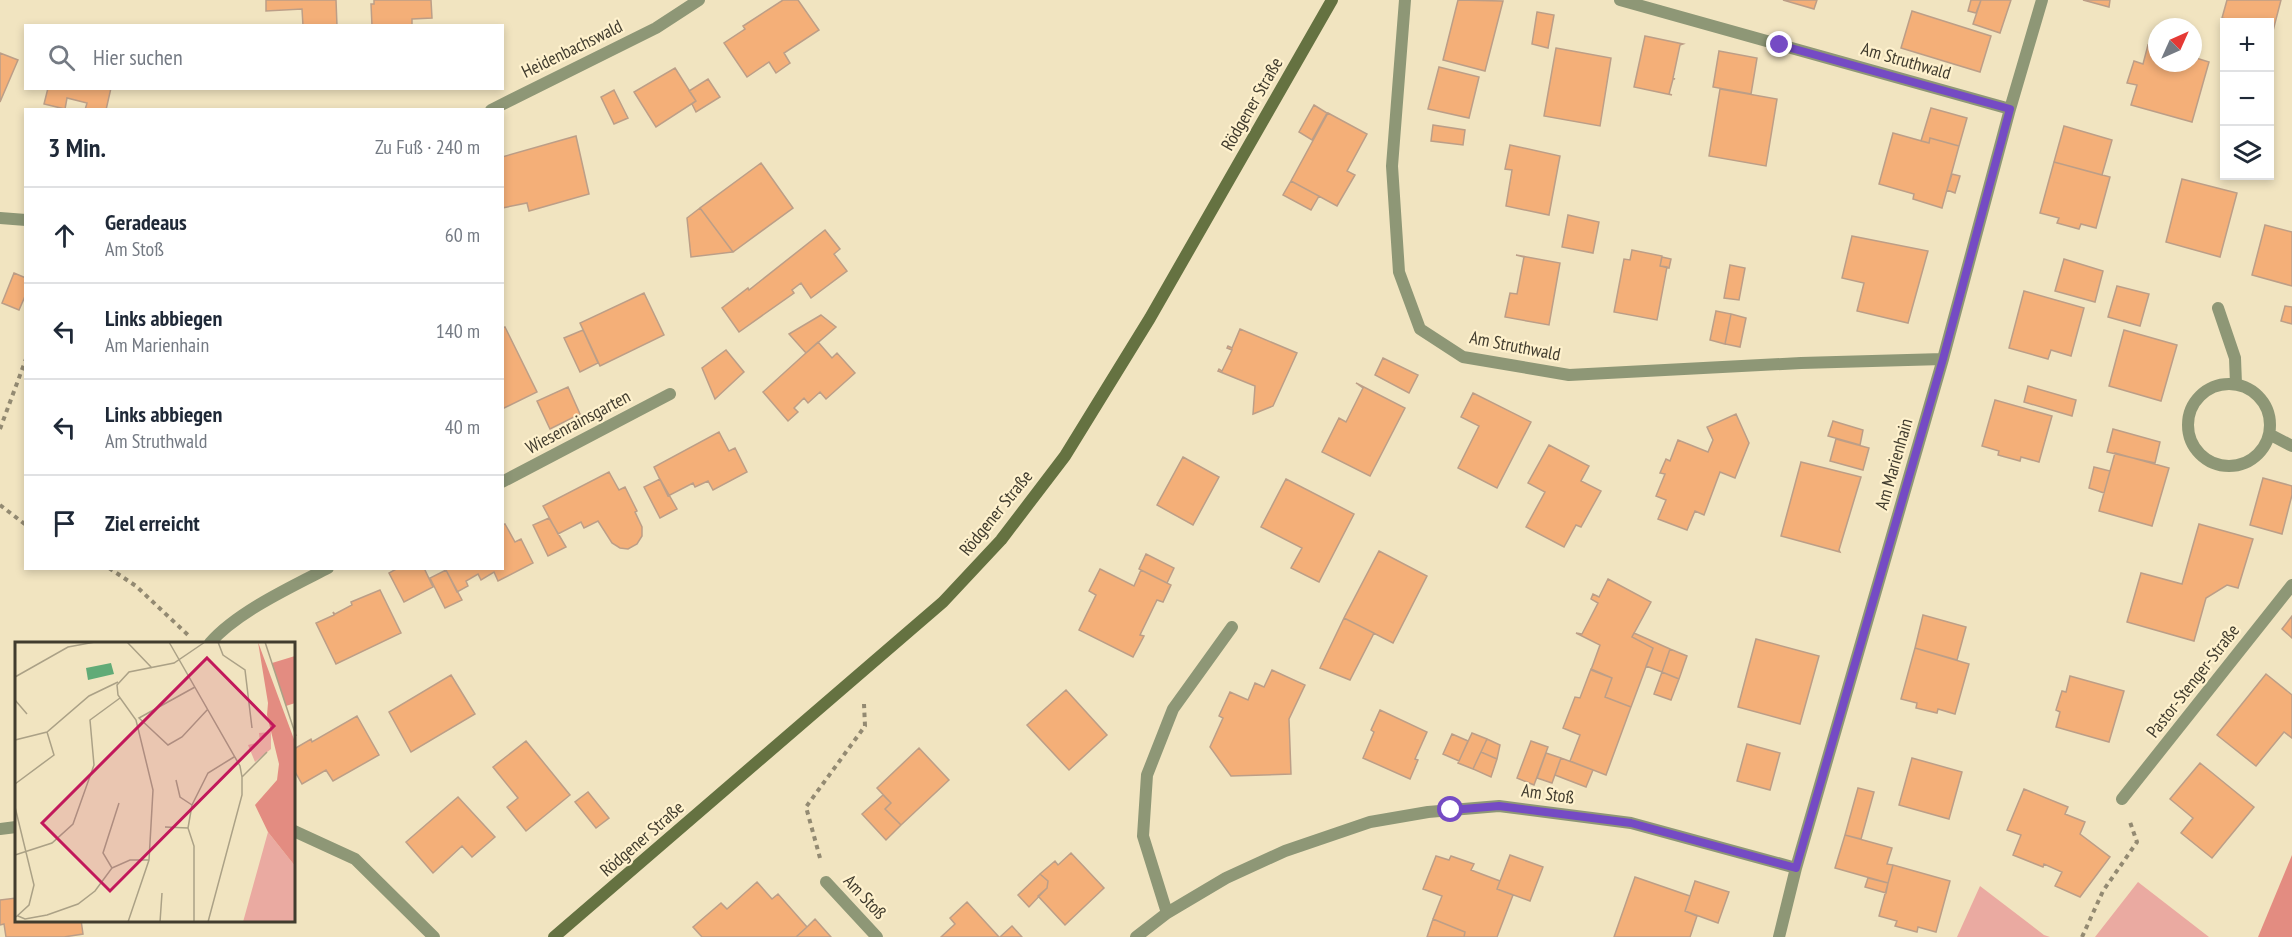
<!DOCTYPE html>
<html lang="de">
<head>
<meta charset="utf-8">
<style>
  :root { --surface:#fff; --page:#f6f6f7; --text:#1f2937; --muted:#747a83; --line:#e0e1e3 }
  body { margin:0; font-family:"PT Sans Narrow",sans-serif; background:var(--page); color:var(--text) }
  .controls { position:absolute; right:18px; top:18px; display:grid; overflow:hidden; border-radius:0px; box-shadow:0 3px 9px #0003 }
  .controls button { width:54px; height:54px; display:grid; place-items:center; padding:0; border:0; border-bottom:2px solid var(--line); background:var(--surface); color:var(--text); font:30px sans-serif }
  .compass { position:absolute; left:2148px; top:18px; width:54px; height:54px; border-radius:50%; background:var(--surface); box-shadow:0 3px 9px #0003; rotate:45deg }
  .stop { position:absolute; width:18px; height:18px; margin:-14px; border:4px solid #754bc4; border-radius:50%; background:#fff }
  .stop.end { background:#754bc4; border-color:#fff; box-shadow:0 2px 6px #0008 }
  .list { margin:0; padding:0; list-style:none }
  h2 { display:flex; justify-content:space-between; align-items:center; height:78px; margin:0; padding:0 24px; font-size:26px }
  h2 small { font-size:20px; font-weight:400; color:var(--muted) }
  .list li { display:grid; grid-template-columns:39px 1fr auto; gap:18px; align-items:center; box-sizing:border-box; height:96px; padding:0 24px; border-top:2px solid var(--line) }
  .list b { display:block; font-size:22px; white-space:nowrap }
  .list p { margin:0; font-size:20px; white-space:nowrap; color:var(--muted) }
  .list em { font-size:20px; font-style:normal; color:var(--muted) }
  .icon { flex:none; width:33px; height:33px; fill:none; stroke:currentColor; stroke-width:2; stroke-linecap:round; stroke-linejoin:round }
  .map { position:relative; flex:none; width:2292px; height:937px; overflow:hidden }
  .search { position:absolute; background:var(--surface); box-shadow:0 3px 9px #0003; left:24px; top:24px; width:480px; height:66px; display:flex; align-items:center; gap:15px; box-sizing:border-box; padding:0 21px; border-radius:0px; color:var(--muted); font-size:22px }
  .panel { position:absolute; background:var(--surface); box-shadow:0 3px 9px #0003; left:24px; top:108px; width:480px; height:462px; border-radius:0px }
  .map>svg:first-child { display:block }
  .green { fill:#eaaaa1 }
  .forest { fill:#e38c81 }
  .building { fill:#f4af78; stroke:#bc9e87; stroke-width:1.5 }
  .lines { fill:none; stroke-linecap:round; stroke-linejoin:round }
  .path { stroke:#938a72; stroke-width:4; stroke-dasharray:4.5 4.5; stroke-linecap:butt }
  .minor { stroke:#8e9776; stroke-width:12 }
  .secondary { stroke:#657241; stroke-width:12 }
  .route { stroke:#754bc4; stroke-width:8 }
  .labels { text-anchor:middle; stroke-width:4.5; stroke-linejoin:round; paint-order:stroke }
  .street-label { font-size:18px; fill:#413c2e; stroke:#fef1cd }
  .inset-road { fill:none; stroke:#aba186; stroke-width:1.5 }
  .view { fill:#c2185b; fill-opacity:0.15; stroke:#c2185b; stroke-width:3 }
  .inset-edge { fill:none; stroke:#413c2e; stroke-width:3 }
</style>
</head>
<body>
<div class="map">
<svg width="2292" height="937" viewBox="0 0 2292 937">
  <rect width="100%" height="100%" fill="#f1e4c0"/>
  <path class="green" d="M2138,882L2209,937H2095Z
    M1980,886L2044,935L2050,937H1957Z"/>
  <path class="forest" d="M2292,855V937H2258Z"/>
  <path class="building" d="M266,0H336L337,26H303L302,9L266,11Z
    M374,0H431L432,18L412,19V26H372L371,4H374Z
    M783,0H798L819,30L784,53L790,63L776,73L769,62L747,77L724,43L745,29L743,26Z
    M1458,0L1503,1L1485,71L1443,60Z
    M1783,0H1817L1814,9Z
    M1971,0H1981L1976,13L1968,11Z
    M1981,0H2011L2000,33L1973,24Z
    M2083,0H2110L2109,7Z
    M2227,0H2281L2274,27L2270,25V22H2240L2222,18Z
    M1912,11L1991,36L1980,72L1901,48Z
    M1537,12L1554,15L1548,48L1532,44Z
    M2225,19L2240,22H2224V35L2221,34Z
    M2270,25L2274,27L2270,43Z
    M1645,36L1683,44L1680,45L1673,78L1675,79H1673L1669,94L1672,95L1634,87Z
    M2148,45L2157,47V63H2193V57L2209,62L2192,122L2131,105L2137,85L2127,83L2134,61L2143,64Z
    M1556,48L1611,58L1600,126L1544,116Z
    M1719,51L1757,58L1751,94L1713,87Z
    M0,53L18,60L0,102Z
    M1439,67L1479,77L1469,118L1428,109Z
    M675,68L696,101L656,127L634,92Z
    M708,79L720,97L696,112L692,104L696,101L689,91Z
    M48,88H111L106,110H85L87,103L67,98L65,109L44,104Z
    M1720,89L1777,99L1766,166L1709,156Z
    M614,90L628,118L614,124L601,97Z
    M1314,105L1327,113L1312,140L1299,132Z
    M1931,108L1967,118L1959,146L1930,138L1929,143L1921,141Z
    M1328,113L1367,134L1347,171L1355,175L1337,206L1291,181Z
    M1433,125L1465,130L1463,145L1431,141Z
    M2064,126L2112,140L2102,175L2054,162Z
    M1893,133L1929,143L1930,138L1959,146L1942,208L1913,199L1914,194L1879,184Z
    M576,136L589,194L529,211L527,203L502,208V157Z
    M1510,145L1560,156L1549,215L1506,206L1512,170L1505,169Z
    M2054,162L2110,177L2096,228L2081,224L2079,229L2057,223L2059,218L2040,213Z
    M761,163L793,208L733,252L700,208Z
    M1952,174L1960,176L1955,193L1947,190Z
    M2182,179L2237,193L2220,257L2166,242Z
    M1291,181L1319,196L1311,210L1283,195Z
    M700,208L733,252L691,257L687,218Z
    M1568,215L1599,222L1593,253L1562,247Z
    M2265,225L2292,232V286L2252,275Z
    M825,230L840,249L834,254L847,271L811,298L801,283L792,290L794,293L739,332L722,308L748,288L749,290Z
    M1852,236L1928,251L1908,323L1857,311L1864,283L1842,278Z
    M1632,250L1662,256L1660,266L1667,267L1657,320L1614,312L1624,259L1630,260Z
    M1516,255L1560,263L1549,325L1505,317L1510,293L1517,294L1524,257Z
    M1662,257L1671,259L1669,268L1660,266Z
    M2064,259L2103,271L2095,302L2055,291Z
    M1730,265L1745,268L1739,300L1724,298Z
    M14,273L26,278V294L19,310L2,303Z
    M2117,286L2149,294L2140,326L2108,317Z
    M2024,291L2084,308L2071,356L2051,350L2048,359L2009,348Z
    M644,293L664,335L600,366L580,323Z
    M2285,306L2292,307V324L2281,321Z
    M1716,311L1731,314L1725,344L1710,340Z
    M1731,314L1746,318L1740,347L1725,344Z
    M821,315L836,327L806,353L789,334Z
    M505,327L537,392L502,409V328Z
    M1240,329L1297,353L1273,406L1253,414L1255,386L1218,371L1219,369L1222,371L1232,350L1227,348L1228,346L1232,348Z
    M583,330L598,363L580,372L564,338Z
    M2124,330L2177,345L2161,401L2109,386Z
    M818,342L832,358L837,353L855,373L826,399L820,392L808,403L804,398L794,408L798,412L788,421L763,392Z
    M726,350L744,372L715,399L702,368Z
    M1383,358L1418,375L1409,393L1375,375Z
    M1356,383L1405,408L1370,476L1322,452L1339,418L1346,422L1363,388Z
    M2028,386L2076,400L2072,416L2024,402Z
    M568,387L580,414L550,429L537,401Z
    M1473,393L1531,422L1497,488L1458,468L1479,426L1461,417Z
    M1995,400L2052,416L2039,462L2021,457L2020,461L1998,455L1999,451L1982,446Z
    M1736,414L1749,443L1735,478L1720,472L1704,515L1695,511L1687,530L1658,519L1666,500L1656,496L1665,474L1660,473L1666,459L1670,461L1678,440L1708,452L1713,440L1707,427Z
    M1833,421L1863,430L1860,445L1828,436Z
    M2113,429L2160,442L2155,463L2107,452Z
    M719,432L729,451L735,448L747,472L713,490L708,481L695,487L693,483L668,496L654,467Z
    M1836,439L1869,448L1863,470L1830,461Z
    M1549,445L1589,466L1581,481L1601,491L1581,527L1576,525L1564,547L1526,527L1545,492L1528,483Z
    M2115,453L2169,468L2152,526L2099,511Z
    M1183,457L1219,477L1193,525L1157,505Z
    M1801,462L1861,477L1839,550L1840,552L1781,536Z
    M2094,467L2110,471L2104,493L2089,488Z
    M609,472L619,490L625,487L637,511L635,512L642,527V536L637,544L628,549L620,548L612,543L598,521L584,528L581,522L558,534L543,506Z
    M2263,478L2292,486V495L2282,534L2250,525Z
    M660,479L677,509L660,518L644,487Z
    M1286,479L1354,514L1319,582L1291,568L1302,548L1261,527Z
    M549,518L566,547L548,556L533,525Z
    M505,524L515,542L521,539L533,563L498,581L494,572L481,580L478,574L466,581L468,586L457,592L445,568H502V525Z
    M2199,524L2253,539L2238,588L2227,585L2206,598L2194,641L2127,622L2141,573L2182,584Z
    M1379,551L1427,576L1393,643L1344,618Z
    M1146,554L1174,568L1167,583L1139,569Z
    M398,568H424L433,587L404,602L389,573Z
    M1100,569L1134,586L1141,570L1171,585L1163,602L1157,600L1140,635L1144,636L1133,657L1079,630L1096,595L1089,591Z
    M446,570L462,600L445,608L430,578Z
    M1608,579L1651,602L1632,637L1653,648L1631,707L1605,697L1612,678L1591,670L1600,645L1576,633L1582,634L1598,603L1591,599L1593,594L1599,597Z
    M380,590L401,633L336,664L316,623L334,615L333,612L335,614L352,605L351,602Z
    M1923,615L1966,627L1957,660L1915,648Z
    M2292,616V638L2282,629Z
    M1344,618L1374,633L1350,680L1320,668Z
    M1634,633L1670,649L1662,672L1646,666L1653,648L1632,637Z
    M1756,639L1819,656L1800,724L1738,707Z
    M1915,648L1969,664L1955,714L1938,709L1937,713L1916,708L1917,703L1901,699Z
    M1670,649L1687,656L1679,679L1662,672Z
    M1591,669L1612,678L1605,697L1631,707L1606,775L1570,761L1580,735L1563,728L1575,697L1580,698Z
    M1272,670L1305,685L1289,719L1291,774L1231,776L1210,747L1223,718L1219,716L1230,692L1248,700L1255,683L1264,687Z
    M1662,672L1679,679L1671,700L1654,694Z
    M2266,674L2292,695V738L2284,732L2256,766L2217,735Z
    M451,675L475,714L411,752L389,712Z
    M2070,676L2124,691L2109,742L2056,727L2060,712L2056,710L2062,691L2066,692Z
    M1066,690L1107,735L1069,770L1027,725Z
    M1380,710L1427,732L1415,759L1418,760L1410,779L1363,758L1374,732L1371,730Z
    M357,716L379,755L333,781L326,770L302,784L294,770V749L311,739L312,742Z
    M1472,733L1487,739L1473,769L1458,763Z
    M1452,734L1468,741L1459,761L1443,754Z
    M1487,739L1500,745L1497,759L1481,752Z
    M526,741L570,795L526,831L507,807L518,798L493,767Z
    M1531,741L1548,747L1534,785L1517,778Z
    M1747,744L1780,753L1770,790L1737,781Z
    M919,748L949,780L901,825L885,809L891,803L877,788Z
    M1481,752L1497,759L1491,777L1473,769Z
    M1546,753L1561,758L1552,783L1537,778Z
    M1561,758L1593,770L1586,787L1555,775Z
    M1912,758L1962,772L1949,819L1899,805Z
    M2200,763L2254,807L2212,858L2181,833L2193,818L2170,799Z
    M1858,788L1874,792L1861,839L1845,835Z
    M2024,789L2068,807L2065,814L2085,822L2080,834L2110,857L2080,897L2055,886L2062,872L2044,864L2043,867L2013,855L2021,835L2007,830Z
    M588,792L609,818L596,828L575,802Z
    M883,795L891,803L885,809L901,825L886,840L862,814Z
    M458,797L495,837L472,857L462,846L433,873L406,842Z
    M1845,835L1892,848L1887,864L1893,865L1888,883L1835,868Z
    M1071,853L1104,888L1065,925L1038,896L1047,888L1048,881L1040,874L1055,861L1058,865Z
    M1510,855L1543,867L1530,901L1497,889Z
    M1436,856L1449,860L1451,856L1474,864L1471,870L1500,881L1497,889L1513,895L1497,937H1464L1465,932L1433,919L1442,896L1423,889Z
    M1893,865L1950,881L1936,932L1918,927L1917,932L1895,926L1897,921L1879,916Z
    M1040,874L1048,881L1047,888L1029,907L1018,895Z
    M1635,877L1690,896L1685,911L1697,916L1690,937H1614Z
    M1868,878L1888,883L1886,893L1865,887Z
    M1695,881L1729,892L1718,923L1685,911Z
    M757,882L772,899L778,894L807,927L796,937H702L693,927L721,903L727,909Z
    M16,898V920H81L83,934L64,937H6L4,924L0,925V900Z
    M967,902L999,937H941L955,924L950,918Z
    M815,919L831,937H796L807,927Z
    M1433,919L1465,932L1464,937H1427Z
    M1012,926L1022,937H1000Z"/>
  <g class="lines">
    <path class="path" d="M0,429L26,359
      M0,505L26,525
      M109,568L136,586L188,635
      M820,858L806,807L865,726L864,704
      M2082,937L2103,891L2137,842L2130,822"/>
    <path class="minor" d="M1405,0L1392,166L1399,272L1420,329L1463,357L1569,375L1801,363L1943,359
      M1620,0L2010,109
      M491,110L656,28L699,0
      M0,218L26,220
      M2218,308L2235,358L2236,384
      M2188 425a41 41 0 1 1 82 0a41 41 0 1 1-82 0Z
      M2269,434L2292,446
      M502,482L670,394
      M210,643C237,612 291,587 328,568
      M2122,799L2292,585
      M0,829L16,827
      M294,831L355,859L434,937
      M826,882L877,937
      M1167,913L1143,836L1147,775L1173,709L1232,627
      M1136,937L1167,913L1226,878L1285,851L1370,822L1428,812L1499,806L1631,823L1796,868
      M1779,937L1796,868L1943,359L2010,109L2042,0"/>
    <path class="secondary" d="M554,937L943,602L1001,540L1065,456L1150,318L1332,0"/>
  </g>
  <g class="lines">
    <path class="route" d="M1451,810L1499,806L1631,823L1796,868L1943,359L2010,109L1780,45"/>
  </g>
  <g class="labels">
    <g class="street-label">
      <text transform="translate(572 49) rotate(-26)" y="6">Heidenbachswald</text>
      <text transform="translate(1906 61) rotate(16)" y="6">Am Struthwald</text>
      <text transform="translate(1252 104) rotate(-60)" y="6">Rödgener Straße</text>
      <text transform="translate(1515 346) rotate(11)" y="6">Am Struthwald</text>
      <text transform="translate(578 422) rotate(-28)" y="6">Wiesenrainsgarten</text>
      <text transform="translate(1894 464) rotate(-74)" y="6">Am Marienhain</text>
      <text transform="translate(996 513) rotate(-51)" y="6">Rödgener Straße</text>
      <text transform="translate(2193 681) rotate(-52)" y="6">Pastor-Stenger-Straße</text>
      <text transform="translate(1548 794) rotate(8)" y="6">Am Stoß</text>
      <text transform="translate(642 839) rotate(-41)" y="6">Rödgener Straße</text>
      <text transform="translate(865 897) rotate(47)" y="6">Am Stoß</text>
    </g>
  </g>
  <g transform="translate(15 642)">
    <rect width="280" height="280" fill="#f1e4c0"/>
    <path d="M256,90V107L240,120L233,103L245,100L244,91ZM253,190L280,224V280H228Z" fill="#eaaaa1"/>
    <path d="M243,0L280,100V224L253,190L240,163L262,138L264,122L252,73L253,61ZM280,14V61L271,64L257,21Z" fill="#e38c81"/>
    <path d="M96,21L99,32L73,38L71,26Z" fill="#61ab77"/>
    <path class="inset-road" d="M112,0L137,26M154,0L225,124L227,135V153L193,280M203,0L208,13L230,28L237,86M250,0L281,94M0,35L53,5L80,0M180,45L124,76L153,103L167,95L193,67M0,58L12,72M0,98L32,90L74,54L103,40M227,135L252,110M161,138L165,155L177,163M0,142L39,113L32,90M0,165L19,243L14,263L1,275M150,185L173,186M0,213L37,201L58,182L79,123L75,78L105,56M97,226L115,218H134M3,274L10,277L32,273L63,262L80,249L97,226L88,211L104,161M113,280L134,218L138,148L121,78L103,53L102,43L114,30L159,21L190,0M145,280L147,251M179,280V204L173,186L177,163L193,131L219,115"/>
    <path class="view" d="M192,16L259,84L95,249L27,181Z"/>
    <rect width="280" height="280" class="inset-edge"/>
  </g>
</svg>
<div class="controls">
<button>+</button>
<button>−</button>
<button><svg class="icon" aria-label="layers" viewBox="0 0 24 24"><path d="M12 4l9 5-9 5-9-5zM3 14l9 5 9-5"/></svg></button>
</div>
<svg class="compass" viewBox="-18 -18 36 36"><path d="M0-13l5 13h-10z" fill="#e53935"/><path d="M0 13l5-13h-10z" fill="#747a83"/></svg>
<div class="stop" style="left:1451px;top:810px"></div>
<div class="stop end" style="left:1780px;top:45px"></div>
<div class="search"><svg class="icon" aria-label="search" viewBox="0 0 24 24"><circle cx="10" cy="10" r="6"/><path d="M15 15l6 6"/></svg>Hier suchen</div>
<section class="panel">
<h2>3 Min.<small>Zu Fuß · 240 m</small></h2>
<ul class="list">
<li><svg class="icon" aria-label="ahead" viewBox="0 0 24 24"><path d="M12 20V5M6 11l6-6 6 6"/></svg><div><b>Geradeaus</b><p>Am Stoß</p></div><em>60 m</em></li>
<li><svg class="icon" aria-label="left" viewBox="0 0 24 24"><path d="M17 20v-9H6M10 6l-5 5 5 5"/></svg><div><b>Links abbiegen</b><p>Am Marienhain</p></div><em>140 m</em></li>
<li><svg class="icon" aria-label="left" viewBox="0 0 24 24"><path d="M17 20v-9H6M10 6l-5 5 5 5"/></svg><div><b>Links abbiegen</b><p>Am Struthwald</p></div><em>40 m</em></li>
<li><svg class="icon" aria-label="arrive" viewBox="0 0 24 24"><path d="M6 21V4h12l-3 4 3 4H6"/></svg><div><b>Ziel erreicht</b></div></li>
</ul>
</section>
</div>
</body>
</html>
